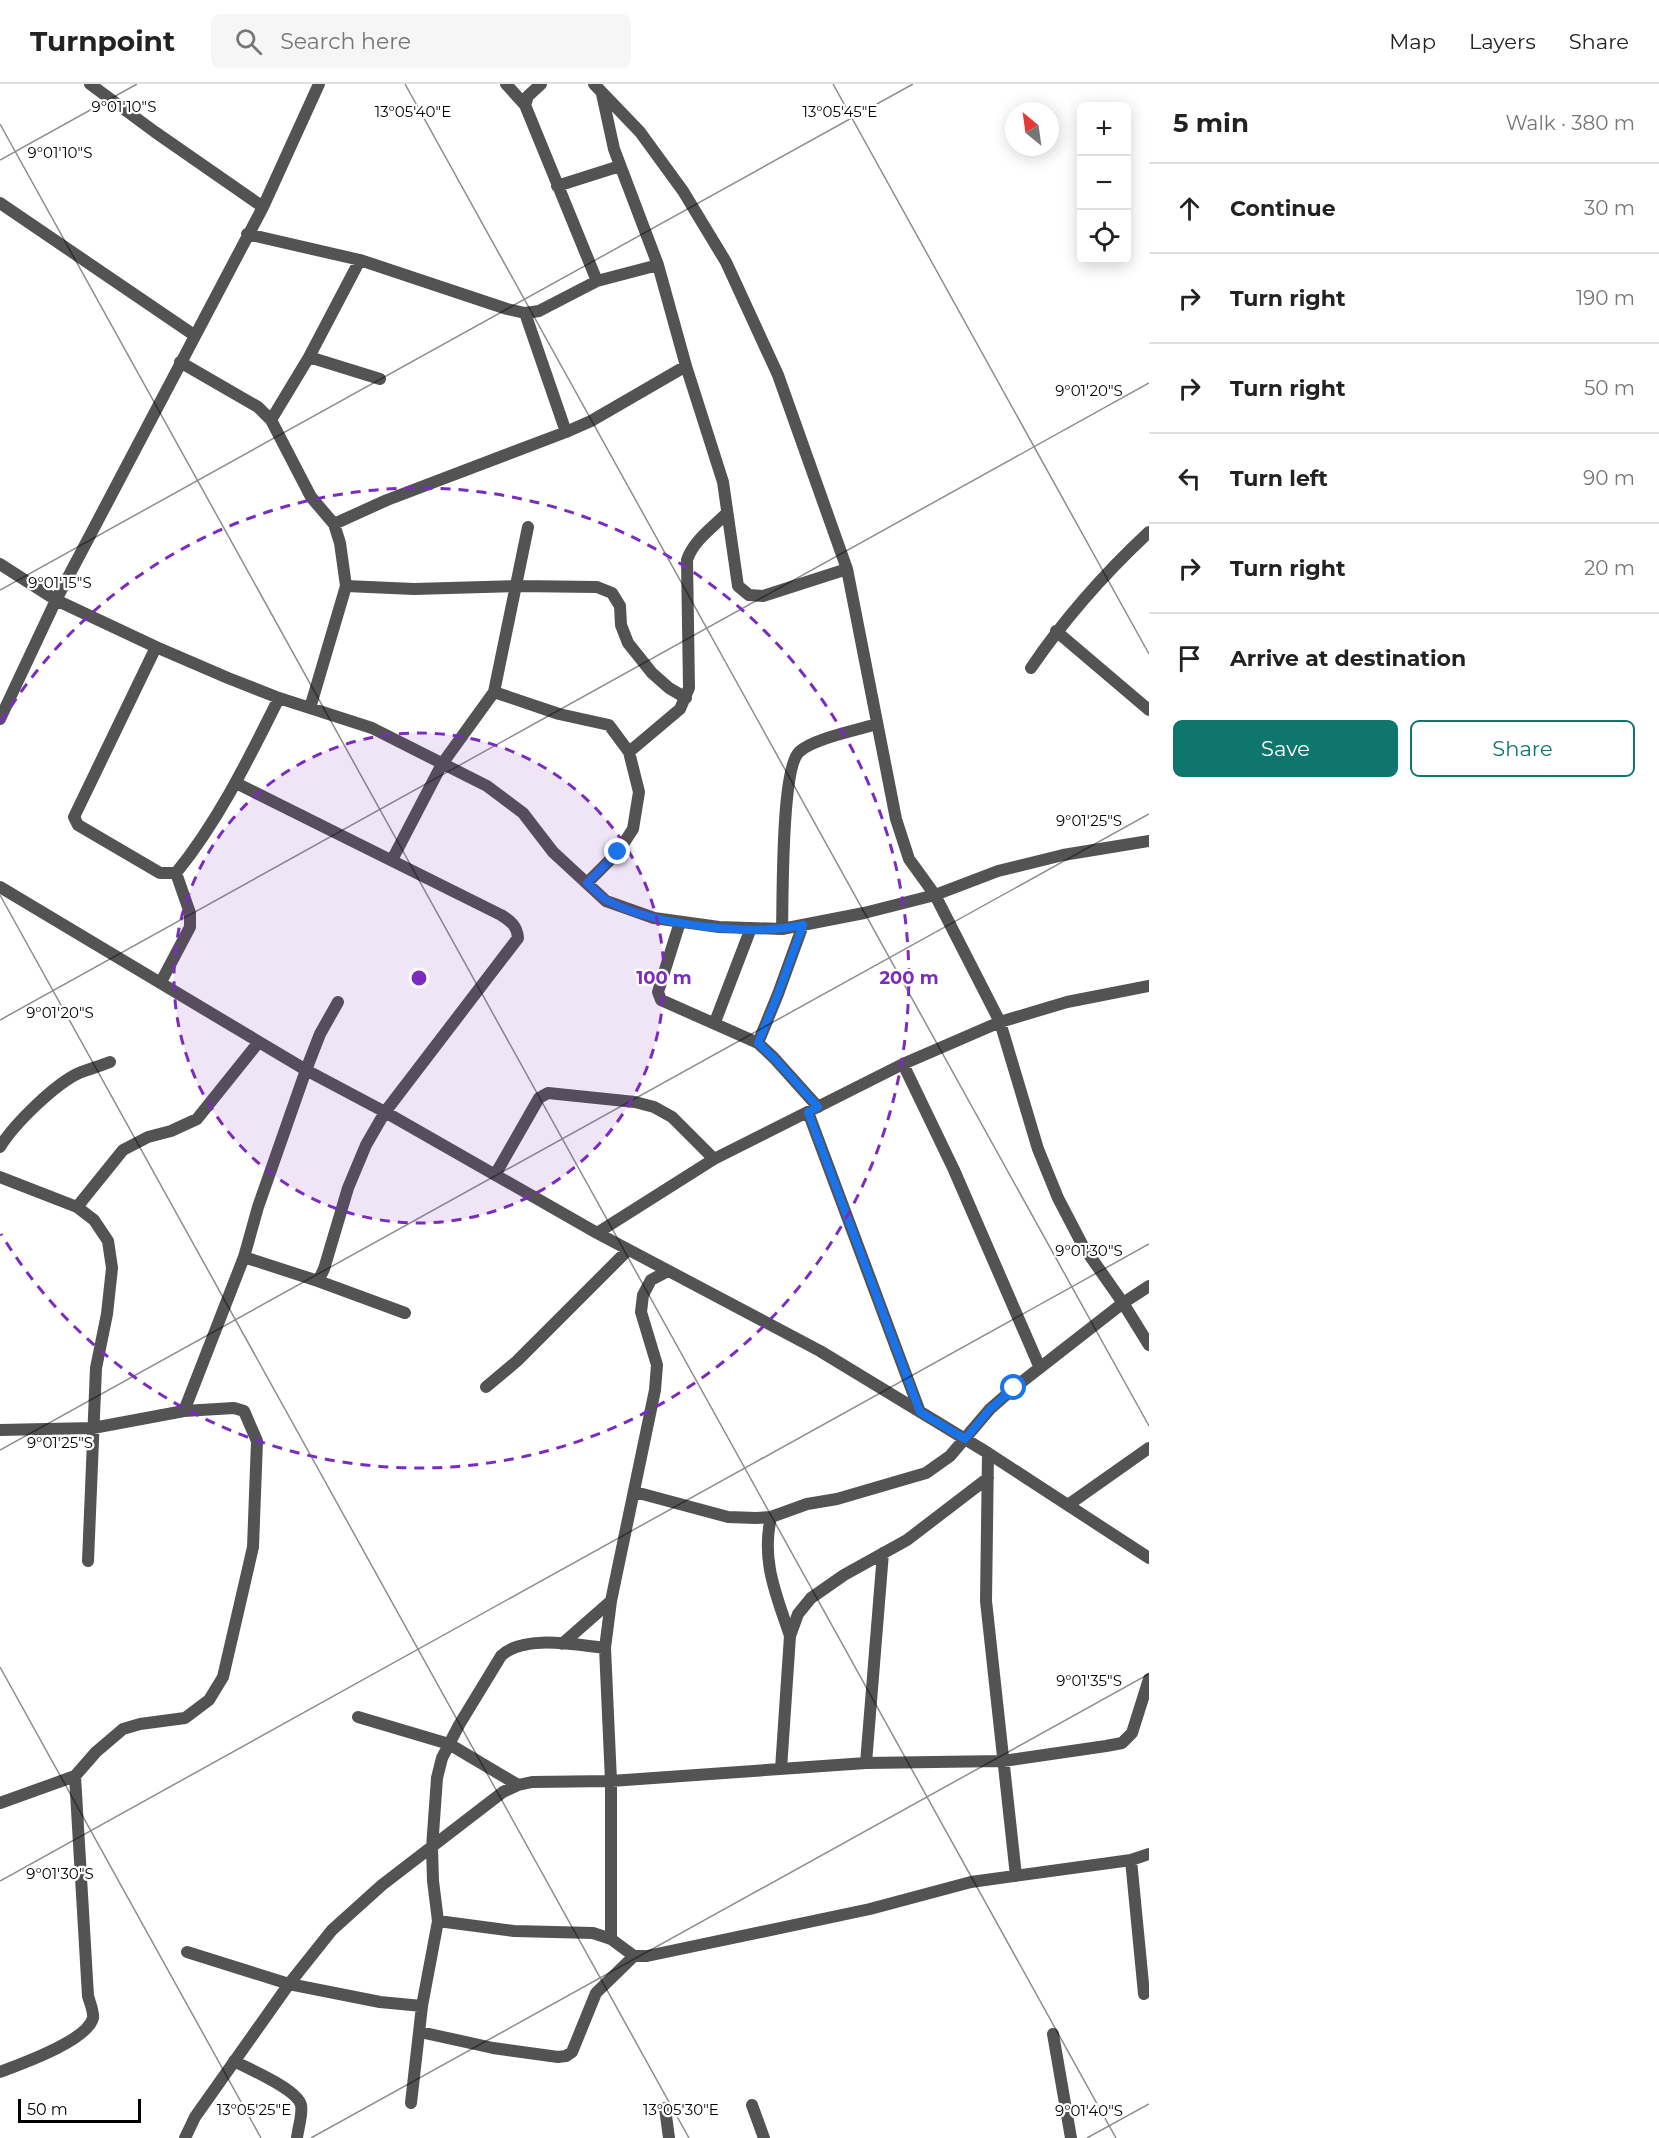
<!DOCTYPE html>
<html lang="en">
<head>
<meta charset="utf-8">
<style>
  :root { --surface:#fff; --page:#f6f6f6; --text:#222; --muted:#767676; --line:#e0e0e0; --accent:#0f766e }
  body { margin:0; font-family:Montserrat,sans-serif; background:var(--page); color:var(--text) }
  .controls { position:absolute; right:18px; top:18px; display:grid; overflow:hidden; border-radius:9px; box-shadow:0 3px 15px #0003 }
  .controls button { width:54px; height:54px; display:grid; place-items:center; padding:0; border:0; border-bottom:2px solid var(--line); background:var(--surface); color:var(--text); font:30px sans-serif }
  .compass { position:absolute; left:1005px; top:18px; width:54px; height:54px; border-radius:50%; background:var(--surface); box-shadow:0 3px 15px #0003; rotate:331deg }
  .scale { position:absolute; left:18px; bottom:15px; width:123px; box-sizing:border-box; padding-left:6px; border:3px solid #000; border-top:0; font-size:16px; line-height:21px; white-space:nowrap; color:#000; -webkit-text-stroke:4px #fff; paint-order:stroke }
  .stop { position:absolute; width:18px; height:18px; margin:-14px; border:4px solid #1a73e8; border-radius:50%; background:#fff }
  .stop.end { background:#1a73e8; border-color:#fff; box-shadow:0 2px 6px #0008 }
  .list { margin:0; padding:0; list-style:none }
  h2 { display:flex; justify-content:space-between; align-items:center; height:78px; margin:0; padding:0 24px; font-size:26px }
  h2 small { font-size:20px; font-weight:400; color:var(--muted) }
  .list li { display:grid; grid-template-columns:39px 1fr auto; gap:18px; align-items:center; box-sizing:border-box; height:90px; padding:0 24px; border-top:2px solid var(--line) }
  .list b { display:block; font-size:22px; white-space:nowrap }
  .list em { font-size:20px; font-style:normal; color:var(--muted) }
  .actions { display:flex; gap:12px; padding:18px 24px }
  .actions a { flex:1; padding:14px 0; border:2px solid var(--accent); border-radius:9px; text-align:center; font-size:21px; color:var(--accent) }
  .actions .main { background:var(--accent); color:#fff }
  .icon { flex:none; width:33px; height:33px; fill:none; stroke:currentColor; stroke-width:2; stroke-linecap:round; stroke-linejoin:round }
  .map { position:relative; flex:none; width:1149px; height:2054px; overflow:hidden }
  header { display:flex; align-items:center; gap:36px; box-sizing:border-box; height:84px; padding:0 30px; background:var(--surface); border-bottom:2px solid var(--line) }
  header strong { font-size:28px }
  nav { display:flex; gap:33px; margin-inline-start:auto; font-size:21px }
  .search { width:420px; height:54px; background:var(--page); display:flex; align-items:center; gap:15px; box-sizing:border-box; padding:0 21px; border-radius:9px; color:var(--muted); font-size:22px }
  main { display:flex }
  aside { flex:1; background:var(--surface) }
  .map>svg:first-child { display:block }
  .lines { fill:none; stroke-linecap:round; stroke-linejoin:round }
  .street { stroke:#535353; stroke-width:12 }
  .route { stroke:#1a73e8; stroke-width:8 }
  .ticks { fill:none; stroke:#000; stroke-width:1.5; stroke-opacity:0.45 }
  .ring { fill:none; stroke:#7b2cbf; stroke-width:3; stroke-dasharray:10 8 }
  .ticks-label { font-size:15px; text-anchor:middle; fill:#000; stroke:#fff; stroke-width:4.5; stroke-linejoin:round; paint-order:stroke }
  .centre { fill:#7b2cbf; stroke:#fff; stroke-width:3 }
  .ring-label { font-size:18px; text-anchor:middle; font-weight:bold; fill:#7b2cbf; stroke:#fff; stroke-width:4.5; stroke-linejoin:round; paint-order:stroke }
</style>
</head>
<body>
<header>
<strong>Turnpoint</strong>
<div class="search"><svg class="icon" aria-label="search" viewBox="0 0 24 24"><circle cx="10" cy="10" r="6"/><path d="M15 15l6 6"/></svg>Search here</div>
<nav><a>Map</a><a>Layers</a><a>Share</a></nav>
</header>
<main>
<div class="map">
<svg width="1149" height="2054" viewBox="0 0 1149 2054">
  <rect width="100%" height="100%" fill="#fff"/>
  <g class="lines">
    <path class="street" d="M90,0L155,48L263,123
      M506,0L525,21
      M541,0L528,12L525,21L597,197
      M594,0L640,48L683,107L726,178L778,291L847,485L896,735L909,775L935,811L1000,938L1038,1065L1058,1114L1083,1162L1123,1219L1149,1261
      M602,10L614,65L658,181L686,282L723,398L738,502L749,511L763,512L847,485
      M557,102L620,82
      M0,119L194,251
      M247,150L360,176L507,225L525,229L539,227L597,197L658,181
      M525,229L566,348
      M309,273L380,295
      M180,278L258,323L271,336L311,413L334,440L340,459L346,502L310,624
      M271,336L309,273L360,176
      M334,440L387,416L566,348L591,337L686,282
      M0,480L56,516L156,563L228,594L279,614L372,644L487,702L523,729L553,768L606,817L654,834L719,843L782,845L864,829L935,811L998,787L1063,771L1149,757
      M346,502L414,505L516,502L597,503L612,509L620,522L621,541L628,559L652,589L669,604L686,614
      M1056,547L1149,626
      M156,563L74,733L78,741L160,789H176
      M1031,584C1065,534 1105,489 1149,448
      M494,608L559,630L609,641L629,668L639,708L633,745L618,768L587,799
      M0,635L56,516L263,123L319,0
      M629,668L680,625L689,604L687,476C693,457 713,443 727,429
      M236,699L501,831C511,837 517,842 518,854L385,1028L366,1061L348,1104L324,1185L318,1197L244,1173
      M392,776L442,680L494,608L528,443
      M176,789C219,736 249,674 279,614
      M0,803L306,986L385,1028L597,1149L820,1267L988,1369L1149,1474
      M680,838L658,908L661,916L758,959L774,974L818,1023
      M782,845C783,816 781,685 799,668C812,655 857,646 877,640
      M161,898L190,843V829L176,789
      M715,938L751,844
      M758,959L778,910L803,841
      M903,980L954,1086L1040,1284
      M808,1028L920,1328
      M0,1063C14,1040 55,1000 79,989C89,985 100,982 110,978
      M495,1091L539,1014L548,1009L635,1018L654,1023L672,1033L714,1075
      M0,1093L77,1123L94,1136L108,1157L112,1184L107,1230L96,1284L88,1477
      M77,1123L123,1066L148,1053L171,1047L197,1035L258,959
      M597,1149L714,1075L903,980L1000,938L1067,918L1149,902
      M318,1197L405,1229
      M486,1303L517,1277L628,1166
      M184,1327L244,1173L258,1123L306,986L320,950L338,918
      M0,1346L93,1344L184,1327L234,1324L244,1327L257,1357L253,1463L223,1593L209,1616L185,1634L140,1640L123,1645L96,1668L75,1692L0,1719
      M988,1369L986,1517L1016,1792
      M635,1408L728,1433L756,1434L771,1433L807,1420L837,1415L926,1389L950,1372L990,1325L1014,1304L1123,1219L1149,1202
      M1068,1421L1149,1364
      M771,1433C761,1477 776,1510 790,1552
      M562,1560L611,1517
      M358,1633L449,1660L518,1701
      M866,1679L883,1469
      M781,1685L790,1552L798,1530L811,1514L844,1491L907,1456L988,1394
      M1131,1776L1144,1910
      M438,1837L514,1847L593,1849L611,1855L634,1872H647L870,1825L971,1798L1131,1776L1149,1770
      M611,1855V1697L605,1564L611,1517L655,1306L657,1281L641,1228L643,1211L651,1196L668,1187
      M187,1868L289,1900L380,1918L422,1922
      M420,1948L493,1964L558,1973L566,1972L572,1968L596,1909L634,1872
      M1053,1950L1071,2054
      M234,1977C249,1985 297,2005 301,2021C303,2030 298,2044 297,2054
      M0,1988C21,1980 87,1957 93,1934C94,1928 90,1919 88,1912L75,1692
      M411,2019L422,1922L438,1837L433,1797L432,1764L437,1694L442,1674L459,1641L501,1572C523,1550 576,1561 605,1564
      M752,2021L764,2054
      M665,2024L669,2054
      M185,2054L195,2033L289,1900L332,1846L382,1801L503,1708L518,1701L532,1698L611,1697L866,1679L1003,1677L1106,1662L1122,1659L1132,1649L1149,1595"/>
  </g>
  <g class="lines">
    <path class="route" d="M618,768L587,799C594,805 600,813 608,817C656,842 751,852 803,841L778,910L758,959L774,974L818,1023L808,1028L920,1328L965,1355L990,1325L1014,1304"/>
  </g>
  <path class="ticks" d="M405,0L1149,1342M833,0L1149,570M0,40L1116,2054M0,76L137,0M0,506L913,0M0,811L689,2054M0,936L1149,299M0,1366L1149,730M0,1583L261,2054M0,1797L1149,1160M311,2054L1149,1590M1087,2054L1149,2020"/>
  <circle cx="419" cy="894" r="245" fill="#7b2cbf" fill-opacity=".12"/>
  <g class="ring">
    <circle cx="419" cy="894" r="245"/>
    <path d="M1 638A490 490 0 1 1 1 1150"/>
  </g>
  <g class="ticks-label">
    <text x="124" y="28">9°01'10"S</text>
    <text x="413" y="33">13°05'40"E</text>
    <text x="840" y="33">13°05'45"E</text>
    <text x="60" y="74">9°01'10"S</text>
    <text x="1089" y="312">9°01'20"S</text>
    <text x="60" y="504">9°01'15"S</text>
    <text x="1089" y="742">9°01'25"S</text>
    <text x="60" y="934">9°01'20"S</text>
    <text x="1089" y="1172">9°01'30"S</text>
    <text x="60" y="1364">9°01'25"S</text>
    <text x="1089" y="1602">9°01'35"S</text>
    <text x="60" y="1795">9°01'30"S</text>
    <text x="254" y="2031">13°05'25"E</text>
    <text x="681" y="2031">13°05'30"E</text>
    <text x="1089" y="2032">9°01'40"S</text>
  </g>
  <circle cx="419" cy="894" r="9" class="centre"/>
  <g class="ring-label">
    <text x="664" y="900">100 m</text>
    <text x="909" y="900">200 m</text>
  </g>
</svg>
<div class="controls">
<button>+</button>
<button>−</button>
<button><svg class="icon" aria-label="locate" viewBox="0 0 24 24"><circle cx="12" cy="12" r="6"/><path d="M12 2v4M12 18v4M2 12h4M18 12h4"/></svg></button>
</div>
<svg class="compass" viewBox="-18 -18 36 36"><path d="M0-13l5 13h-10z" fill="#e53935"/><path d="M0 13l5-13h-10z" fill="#767676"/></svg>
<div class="scale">50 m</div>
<div class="stop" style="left:1014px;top:1304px"></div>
<div class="stop end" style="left:618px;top:768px"></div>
</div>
<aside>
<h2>5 min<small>Walk · 380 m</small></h2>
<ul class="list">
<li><svg class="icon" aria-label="ahead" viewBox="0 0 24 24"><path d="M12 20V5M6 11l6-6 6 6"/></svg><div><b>Continue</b></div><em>30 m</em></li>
<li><svg class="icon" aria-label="right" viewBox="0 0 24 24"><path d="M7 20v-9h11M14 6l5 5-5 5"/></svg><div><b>Turn right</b></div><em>190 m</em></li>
<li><svg class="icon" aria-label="right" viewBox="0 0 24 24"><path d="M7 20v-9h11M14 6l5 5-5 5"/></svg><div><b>Turn right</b></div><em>50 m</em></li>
<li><svg class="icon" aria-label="left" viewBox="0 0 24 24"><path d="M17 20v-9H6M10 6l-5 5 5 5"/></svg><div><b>Turn left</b></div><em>90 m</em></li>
<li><svg class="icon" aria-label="right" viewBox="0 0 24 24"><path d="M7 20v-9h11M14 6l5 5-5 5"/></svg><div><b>Turn right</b></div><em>20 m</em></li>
<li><svg class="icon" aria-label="arrive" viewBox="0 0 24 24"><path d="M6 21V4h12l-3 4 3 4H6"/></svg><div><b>Arrive at destination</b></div></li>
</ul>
<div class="actions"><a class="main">Save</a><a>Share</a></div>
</aside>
</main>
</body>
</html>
